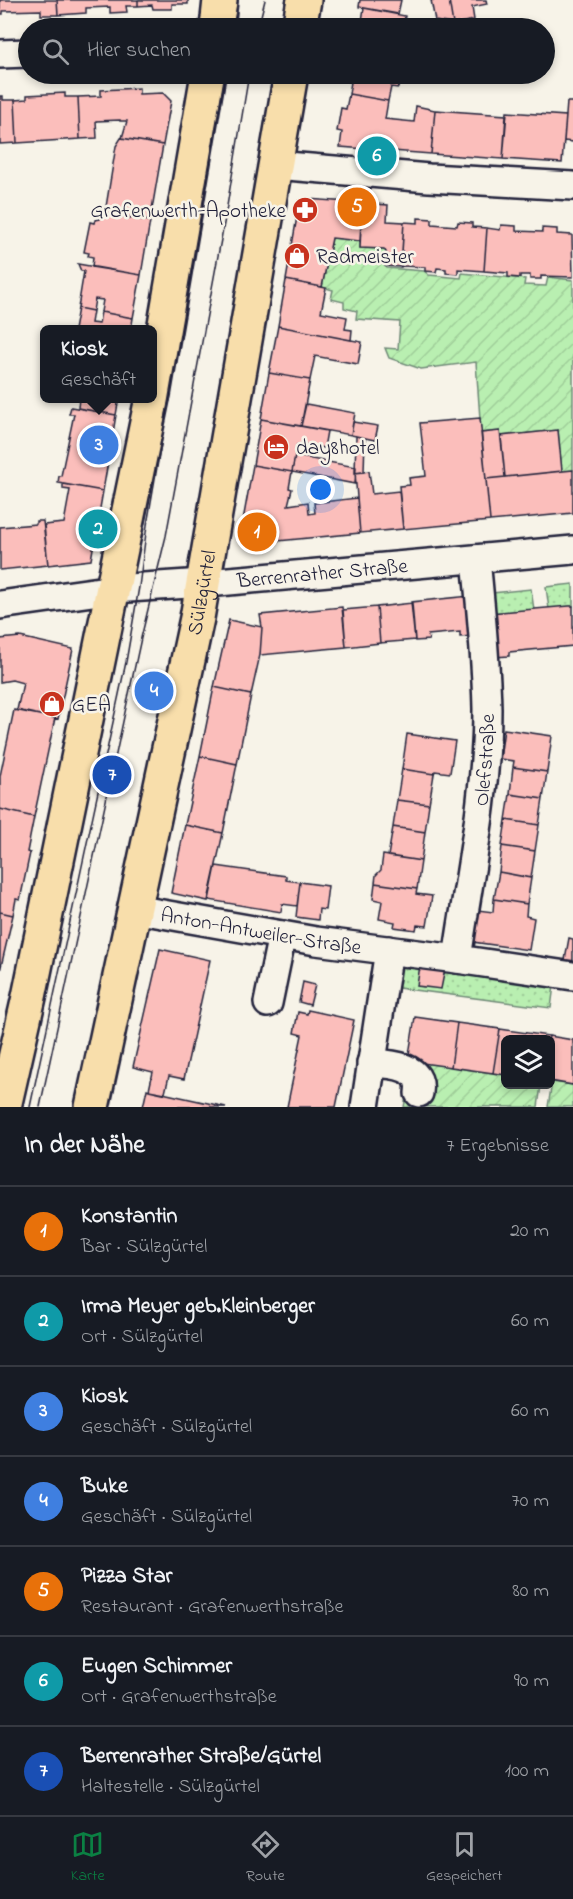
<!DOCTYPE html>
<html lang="de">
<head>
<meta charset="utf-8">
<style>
  :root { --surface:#171b24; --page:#20242c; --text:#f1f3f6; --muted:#9ea1a6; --line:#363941; --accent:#0b8043 }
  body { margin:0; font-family:"Indie Flower",sans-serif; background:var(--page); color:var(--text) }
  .controls { position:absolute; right:18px; bottom:18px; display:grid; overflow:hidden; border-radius:9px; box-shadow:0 3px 9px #0003 }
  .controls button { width:54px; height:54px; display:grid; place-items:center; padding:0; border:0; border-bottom:2px solid var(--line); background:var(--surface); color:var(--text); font:30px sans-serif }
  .you { position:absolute; left:321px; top:490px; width:21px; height:21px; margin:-15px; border:4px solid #fff; border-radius:50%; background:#1a73e8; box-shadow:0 0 0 9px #1a73e833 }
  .badge { display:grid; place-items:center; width:39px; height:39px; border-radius:50%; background:var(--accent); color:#fff; font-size:20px; font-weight:700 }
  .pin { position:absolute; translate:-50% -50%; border:3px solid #fff; box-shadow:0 2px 6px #0006 }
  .popup { position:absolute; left:40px; top:325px; width:117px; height:78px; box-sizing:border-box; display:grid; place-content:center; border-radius:9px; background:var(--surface); filter:drop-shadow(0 2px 4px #0005); font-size:20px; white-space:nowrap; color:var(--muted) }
  .popup b { font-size:22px; color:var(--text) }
  .popup::after { content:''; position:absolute; left:50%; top:100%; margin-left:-12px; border:12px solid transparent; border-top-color:var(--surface) }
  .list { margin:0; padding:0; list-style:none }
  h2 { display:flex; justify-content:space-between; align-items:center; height:78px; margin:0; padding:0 24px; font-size:26px }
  h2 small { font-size:20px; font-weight:400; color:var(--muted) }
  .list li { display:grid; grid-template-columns:39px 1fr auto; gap:18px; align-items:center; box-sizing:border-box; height:90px; padding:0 24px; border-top:2px solid var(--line) }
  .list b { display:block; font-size:22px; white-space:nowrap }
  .list p { margin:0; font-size:20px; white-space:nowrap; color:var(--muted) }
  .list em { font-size:20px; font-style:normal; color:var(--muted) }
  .icon { flex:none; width:33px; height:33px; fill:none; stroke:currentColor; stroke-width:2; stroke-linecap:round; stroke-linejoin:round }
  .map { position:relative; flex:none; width:573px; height:1107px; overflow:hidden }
  .search { position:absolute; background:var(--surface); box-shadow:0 3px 9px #0003; left:18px; right:18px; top:18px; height:66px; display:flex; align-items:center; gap:15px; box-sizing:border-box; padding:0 21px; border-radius:33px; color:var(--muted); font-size:22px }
  .sheet { height:708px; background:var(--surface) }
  nav { display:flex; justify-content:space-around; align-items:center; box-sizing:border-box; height:84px; border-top:2px solid var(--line); background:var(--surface); font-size:16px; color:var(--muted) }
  nav a { display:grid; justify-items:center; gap:3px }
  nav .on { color:var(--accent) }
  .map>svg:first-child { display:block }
  .grass { fill:url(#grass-dots); stroke:#6e8876; stroke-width:1.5 }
  .garden { fill:url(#garden-furrows); stroke:#6e8876; stroke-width:1.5 }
  .building { fill:#fbbebb; stroke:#22223b; stroke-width:1.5 }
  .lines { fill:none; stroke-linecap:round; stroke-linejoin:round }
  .minor-casing { stroke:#22223b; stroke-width:32 }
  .major-casing { stroke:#22223b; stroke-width:38 }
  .minor { stroke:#f7f3e8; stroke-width:27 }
  .major { stroke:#f8deab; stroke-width:33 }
  .tram { stroke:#22223b; stroke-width:1.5 }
  .labels { text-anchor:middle; stroke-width:5; stroke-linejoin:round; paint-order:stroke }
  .poi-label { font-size:21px; fill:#22223b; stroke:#f7f3e8; text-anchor:start }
  .street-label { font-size:21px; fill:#22223b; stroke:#f7f3e8 }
</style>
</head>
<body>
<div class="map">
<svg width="573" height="1107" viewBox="0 0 573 1107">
  <defs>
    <pattern id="grass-dots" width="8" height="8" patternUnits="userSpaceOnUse" patternTransform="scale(1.5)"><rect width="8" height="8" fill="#b9efb1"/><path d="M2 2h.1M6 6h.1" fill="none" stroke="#9fcd99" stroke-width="1.8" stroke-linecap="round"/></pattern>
    <pattern id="garden-furrows" width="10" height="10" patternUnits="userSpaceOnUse" patternTransform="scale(1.5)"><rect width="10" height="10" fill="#b9efb1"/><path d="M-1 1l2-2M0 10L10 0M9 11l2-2" fill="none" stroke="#9fcd99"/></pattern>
  </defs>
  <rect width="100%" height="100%" fill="#f7f3e8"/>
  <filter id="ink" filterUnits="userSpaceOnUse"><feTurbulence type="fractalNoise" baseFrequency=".0167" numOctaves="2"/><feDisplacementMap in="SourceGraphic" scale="12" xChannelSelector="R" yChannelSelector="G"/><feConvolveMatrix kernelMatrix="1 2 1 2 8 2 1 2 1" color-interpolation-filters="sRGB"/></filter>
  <g filter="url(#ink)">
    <path class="grass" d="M573,584V606L549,609L546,587Z
      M531,589L534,610L492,613V593Z
      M396,959L554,985L551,1008L391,987Z"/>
    <path class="garden" d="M332,238L360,241V248L384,249L386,252L385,266L387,268L424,271L429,275L461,278L462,273L525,279L524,285L546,286L548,277L573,280V470L562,471L558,430L501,436L500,431L481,433L476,362L421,369L389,358L385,348L398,349L400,322L356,319L357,311L344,308V302L331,299L333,290L322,287Z
      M413,1061L505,1075L506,1084L541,1085L538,1107H404Z
      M552,1082L573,1085V1107H548Z"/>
    <path class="building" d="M0,0H57L58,15H41V10L3,11V14H0Z
      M57,0H138V6H126L127,12L110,13V7L86,8V13L58,15Z
      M138,0H188V4H172V9H153L152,5L138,6Z
      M360,0H401L398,14L359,7Z
      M431,0H449L453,24L435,21Z
      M449,0H486L487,4L472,7L474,20L453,24Z
      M364,8L405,16L403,28H355L357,20L362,21Z
      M347,74H403L398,88L391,87L388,101L349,94L351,82L346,81Z
      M139,88V94L163,93L171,101L163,145L122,138L127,121H120V120L96,121L97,138L80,139L78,97L101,96V90Z
      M65,93V97H78L80,139L17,143L15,100L27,99V95Z
      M349,94L388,101L385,119L414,122L416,106L435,110L431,154L340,147L342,132L337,131L341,108L346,109Z
      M0,96H3V100H15L17,143L0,144Z
      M567,102H573V142L564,141Z
      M435,110L506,115L503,159L431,154Z
      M507,112L566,116L562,163L503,159Z
      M121,138L163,145L150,221L105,213L116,146Z
      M307,199L362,203L360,241L332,238L322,287L286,280L299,205Z
      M362,203L388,205L387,221L404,222L401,267L385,266L386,252L384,249L360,248Z
      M101,213L150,221L141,275L92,267L93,257L88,256L89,253L84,252L90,222L94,223L95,220L100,219Z
      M418,218L432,219V224L457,226L458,222L472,223V227L487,228L484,271L458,269V274L446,273V269L437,268L436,272L425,271V267L401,266L404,222L418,223Z
      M501,225L516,226V231L542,232V228L557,229V234L572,235L573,277L541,276V279H530V275H520V278L508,277V273L484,271L487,228L500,230Z
      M78,264L141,275L133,318L101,312L103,300L95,299L93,311L78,308L84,271H81Z
      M286,280L326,288L321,312L347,317L345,329L352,330L351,340L278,326Z
      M78,308L93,311L91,323L99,324L101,312L133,318L131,330H74Z
      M278,326L362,342L358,364L315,356L310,380L269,373Z
      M269,373L310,380L301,426L261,419Z
      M79,398H119L116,415L78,408Z
      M306,404L355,413L351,435L301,426Z
      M71,407L116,415L103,491L58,483L59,476H61L74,414H69Z
      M480,418L490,521L403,529L399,486L410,485L409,478L426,476L420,423Z
      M261,419L327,431L324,448L302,444L297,445L292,472L253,465Z
      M353,422L378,426L375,440L351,435Z
      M558,430L562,471L505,477L501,436Z
      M500,431L505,477L486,479L481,433Z
      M356,436L365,438L364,472L355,473Z
      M295,456L356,467L355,484L292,472Z
      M253,465L292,472L289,488L292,489L288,505L308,502L309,514L315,513L314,503L357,498L360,533L257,543L242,526Z
      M573,470V513L490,521L486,479Z
      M369,471L372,494L399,491L403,529L360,533L355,473Z
      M63,484L103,491L91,560L48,565L44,525L64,523L70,490L63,489Z
      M36,521H43L48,565L0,570V527L36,524Z
      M470,596L473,636L460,637V632L428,635L429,640L415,641L411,602Z
      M412,603L415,640L380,643L377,607Z
      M569,606H573V646L509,652V656L494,657L490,613Z
      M342,607L346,647L260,655L262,627L260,615Z
      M377,607L380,643L346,647L343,610Z
      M229,620L262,627L260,655L251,695L214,687Z
      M20,637L73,649L58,719L17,710L23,683L12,680L0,682V639Z
      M150,681L162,684L158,701L146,698Z
      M214,687L251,695L237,764L200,756Z
      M14,710L55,718L34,817L0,809V776Z
      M504,729L552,736L547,772L513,767L514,761L500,759Z
      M407,734L455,741L450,773L435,771L434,774L402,769Z
      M200,756L237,764L223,833L185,825Z
      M513,767L547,772L543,799L510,794Z
      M402,769L434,774L429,804L397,800Z
      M510,794L543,799L539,825L506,820Z
      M397,800L429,804L425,832L393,827Z
      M0,809L34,817L27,852L30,853L20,900L16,899L13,915L0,912Z
      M506,820L539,825L535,851L502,846Z
      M185,825L223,833L208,901L171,893Z
      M393,827L425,832L421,861L388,856Z
      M502,846L535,851L531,878L499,872Z
      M383,855L421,861L417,889L375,883L376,875L381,870Z
      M216,866L286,876V880L300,882L297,906L282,904L281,912L209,900Z
      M499,872L531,878L527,904L494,899Z
      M300,882L328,886L325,910L319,909L318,920L296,917Z
      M375,883L417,889L416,894L432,896L427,926L417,925L416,930L394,927L395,922L379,919L382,901L373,899Z
      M494,899L527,904L526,916L534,918L529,950L473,942L478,910L493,912Z
      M0,912L13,915L0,971Z
      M569,938L573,939V964L567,963L565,960Z
      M160,949L210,960L184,1079L169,1076L165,1093L149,1090L153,1072L133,1067Z
      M420,965L445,969L441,989L417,986Z
      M303,982L315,985L310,1005L299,1002Z
      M308,1010L354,1020L336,1107H287L302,1035L294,1033L298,1012L307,1014Z
      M415,1017L457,1023L451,1067L408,1061Z
      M457,1023L500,1029L493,1073L451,1067Z
      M500,1029L549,1036L548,1040H506V1075L493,1073Z
      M549,1036L573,1040V1085L550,1081V1040H548Z
      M147,1089L149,1090L226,1107H143Z"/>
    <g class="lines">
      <g class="minor-casing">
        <g id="minor">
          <path d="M0,54L28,53"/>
          <path d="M275,165L429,178L573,186"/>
          <path id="s1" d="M0,605L114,589L218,582L573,550"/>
          <path id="s2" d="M134,909L316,941L457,959L573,976"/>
          <path id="s3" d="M457,959C469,876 487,793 487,709C486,659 481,609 476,559"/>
          <path d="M268,1003L282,935"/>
          <path d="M371,1063C390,1064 424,1065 419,1093"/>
          <path d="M365,1107L389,950"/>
        </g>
      </g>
      <g class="major-casing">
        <g id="major">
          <path d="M217,28L220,0"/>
          <path d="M299,28L304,0"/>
          <path d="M153,394L208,74"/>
          <path d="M4,1107L29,997L152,398"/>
          <path id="s4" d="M92,1107L197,618L291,74"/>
        </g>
      </g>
      <use href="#minor" class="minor"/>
      <use href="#major" class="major"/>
      <path class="tram" d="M233,28L238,0
        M258,28L265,0
        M30,1107L126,662L139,587L147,525L225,74
        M40,1107L141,638L166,536L225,218L249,74"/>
    </g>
  </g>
  <defs>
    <g id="pharmacy-disc" transform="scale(1.35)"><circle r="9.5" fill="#c8321e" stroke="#f7f3e8"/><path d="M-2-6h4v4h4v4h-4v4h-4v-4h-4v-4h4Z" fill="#fff"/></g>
    <g id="shop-disc" transform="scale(1.35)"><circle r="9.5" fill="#c8321e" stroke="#f7f3e8"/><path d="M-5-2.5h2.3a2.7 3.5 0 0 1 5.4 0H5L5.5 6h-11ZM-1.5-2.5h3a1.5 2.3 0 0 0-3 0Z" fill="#fff"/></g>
    <g id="hotel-disc" transform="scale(1.35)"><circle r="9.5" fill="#c8321e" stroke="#f7f3e8"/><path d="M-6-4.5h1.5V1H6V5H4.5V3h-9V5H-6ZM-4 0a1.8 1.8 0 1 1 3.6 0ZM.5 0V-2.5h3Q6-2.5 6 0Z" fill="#fff"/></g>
  </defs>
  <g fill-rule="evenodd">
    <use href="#pharmacy-disc" x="305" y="210"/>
    <use href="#shop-disc" x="297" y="256"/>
    <use href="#hotel-disc" x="276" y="447"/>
    <use href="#shop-disc" x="52" y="704"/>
  </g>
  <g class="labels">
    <g class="poi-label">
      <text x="286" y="217" text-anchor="end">Grafenwerth-Apotheke</text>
      <text x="316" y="263">Radmeister</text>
      <text x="296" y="454">day8hotel</text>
      <text x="72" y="711">GEA</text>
    </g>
    <g class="street-label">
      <text dy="7" stroke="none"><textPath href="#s1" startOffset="324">Berrenrather Straße</textPath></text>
      <text dy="7" stroke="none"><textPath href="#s4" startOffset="526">Sülzgürtel</textPath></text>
      <text dy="7" stroke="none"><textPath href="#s3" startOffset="201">Olefstraße</textPath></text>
      <text dy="7" stroke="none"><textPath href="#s2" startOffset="129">Anton-Antweiler-Straße</textPath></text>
    </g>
  </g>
</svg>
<div class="controls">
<button><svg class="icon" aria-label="layers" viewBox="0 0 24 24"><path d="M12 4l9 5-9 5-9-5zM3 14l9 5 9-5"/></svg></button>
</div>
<div class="you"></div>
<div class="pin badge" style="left:257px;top:532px;background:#e8710a">1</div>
<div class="pin badge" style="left:98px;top:529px;background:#0f9aa8">2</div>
<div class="pin badge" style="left:99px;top:445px;background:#3f7fe0">3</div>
<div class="popup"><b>Kiosk</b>Geschäft</div>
<div class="pin badge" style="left:154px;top:691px;background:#3f7fe0">4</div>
<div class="pin badge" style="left:357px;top:207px;background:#e8710a">5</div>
<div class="pin badge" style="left:377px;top:156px;background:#0f9aa8">6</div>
<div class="pin badge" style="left:112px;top:775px;background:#1a4fb4">7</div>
<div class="search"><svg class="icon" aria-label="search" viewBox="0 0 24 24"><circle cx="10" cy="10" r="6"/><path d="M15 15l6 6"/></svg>Hier suchen</div>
</div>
<section class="sheet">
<h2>In der Nähe<small>7 Ergebnisse</small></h2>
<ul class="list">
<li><span class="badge" style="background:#e8710a">1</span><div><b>Konstantin</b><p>Bar · Sülzgürtel</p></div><em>20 m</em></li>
<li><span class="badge" style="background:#0f9aa8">2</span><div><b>Irma Meyer geb.Kleinberger</b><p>Ort · Sülzgürtel</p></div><em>60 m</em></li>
<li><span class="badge" style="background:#3f7fe0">3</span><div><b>Kiosk</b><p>Geschäft · Sülzgürtel</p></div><em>60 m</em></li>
<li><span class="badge" style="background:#3f7fe0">4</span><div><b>Buke</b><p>Geschäft · Sülzgürtel</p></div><em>70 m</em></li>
<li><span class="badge" style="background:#e8710a">5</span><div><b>Pizza Star</b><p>Restaurant · Grafenwerthstraße</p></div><em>80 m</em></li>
<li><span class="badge" style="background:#0f9aa8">6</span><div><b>Eugen Schimmer</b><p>Ort · Grafenwerthstraße</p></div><em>90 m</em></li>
<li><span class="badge" style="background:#1a4fb4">7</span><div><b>Berrenrather Straße/Gürtel</b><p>Haltestelle · Sülzgürtel</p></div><em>100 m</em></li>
</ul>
</section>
<nav>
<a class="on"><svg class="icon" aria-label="map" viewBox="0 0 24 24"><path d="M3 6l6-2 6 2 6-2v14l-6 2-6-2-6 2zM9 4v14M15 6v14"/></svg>Karte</a>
<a><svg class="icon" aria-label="directions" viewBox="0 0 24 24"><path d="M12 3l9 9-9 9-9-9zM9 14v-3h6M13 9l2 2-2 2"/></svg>Route</a>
<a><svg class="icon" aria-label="saved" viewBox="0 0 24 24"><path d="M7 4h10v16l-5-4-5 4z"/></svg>Gespeichert</a>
</nav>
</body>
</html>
